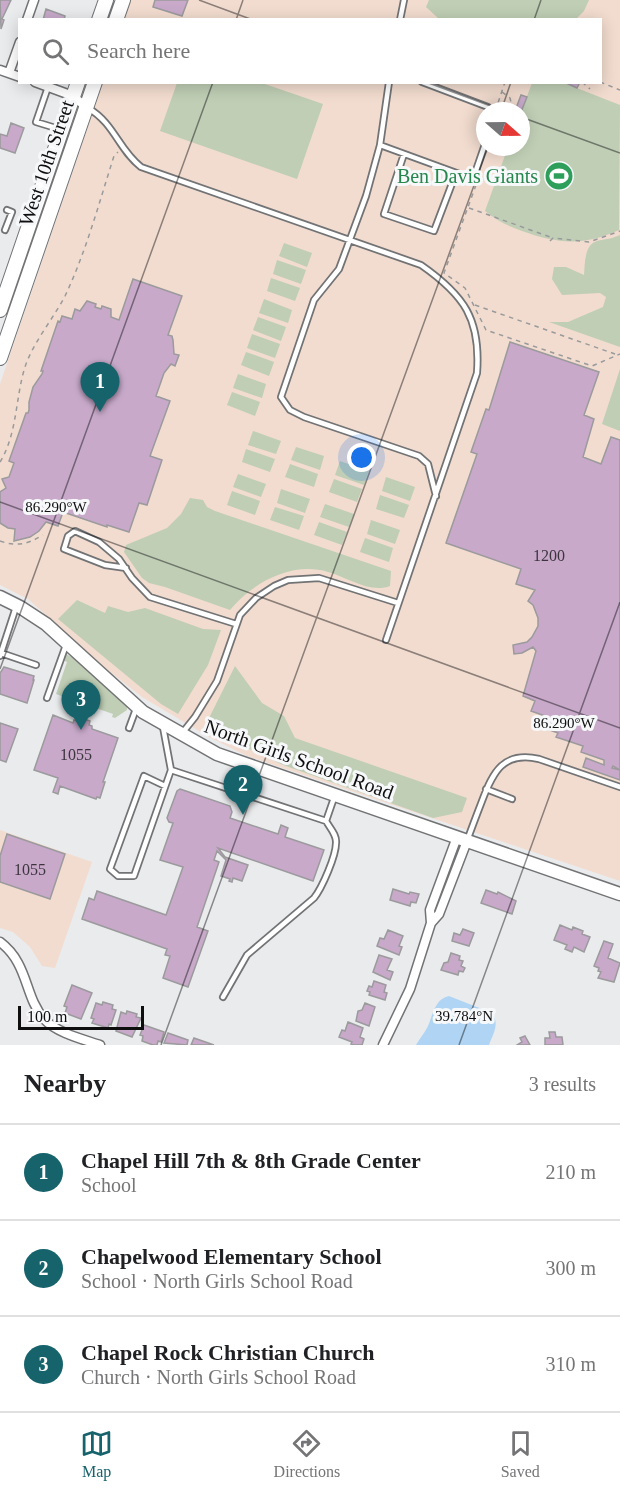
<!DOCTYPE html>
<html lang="en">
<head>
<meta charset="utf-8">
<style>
  :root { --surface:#fff; --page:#f2f2f2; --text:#202124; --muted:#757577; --line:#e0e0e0; --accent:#16636c }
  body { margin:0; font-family:"Times New Roman",serif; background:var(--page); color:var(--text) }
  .compass { position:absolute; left:476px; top:102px; width:54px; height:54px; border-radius:50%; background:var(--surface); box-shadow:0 3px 15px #0003; rotate:110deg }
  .scale { position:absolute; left:18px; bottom:15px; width:126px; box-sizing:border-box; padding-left:6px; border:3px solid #0e0e0f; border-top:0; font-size:16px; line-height:21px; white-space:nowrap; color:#0e0e0f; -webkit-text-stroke:4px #f7f8fa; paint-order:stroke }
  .you { position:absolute; left:362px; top:458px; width:21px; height:21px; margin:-15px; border:4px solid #fff; border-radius:50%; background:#1a73e8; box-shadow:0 0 0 9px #1a73e833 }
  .badge { display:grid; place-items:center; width:39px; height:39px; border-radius:50%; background:var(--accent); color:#fff; font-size:20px; font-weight:700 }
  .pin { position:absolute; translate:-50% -50px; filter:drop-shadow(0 2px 3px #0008) }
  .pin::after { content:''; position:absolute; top:32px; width:21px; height:18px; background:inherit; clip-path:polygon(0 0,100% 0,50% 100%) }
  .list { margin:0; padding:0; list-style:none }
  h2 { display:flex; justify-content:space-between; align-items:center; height:78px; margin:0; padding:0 24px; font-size:26px }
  h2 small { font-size:20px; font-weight:400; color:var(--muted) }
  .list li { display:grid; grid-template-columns:39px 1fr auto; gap:18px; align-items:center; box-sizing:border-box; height:96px; padding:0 24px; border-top:2px solid var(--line) }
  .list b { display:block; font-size:22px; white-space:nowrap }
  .list p { margin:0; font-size:20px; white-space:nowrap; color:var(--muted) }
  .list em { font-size:20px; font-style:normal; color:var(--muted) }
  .icon { flex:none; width:33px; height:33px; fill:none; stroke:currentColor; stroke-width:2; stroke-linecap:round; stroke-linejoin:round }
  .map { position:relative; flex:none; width:620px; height:1045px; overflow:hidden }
  .search { position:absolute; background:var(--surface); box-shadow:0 3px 15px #0003; left:18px; right:18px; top:18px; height:66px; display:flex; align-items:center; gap:15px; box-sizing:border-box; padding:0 21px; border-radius:0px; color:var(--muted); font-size:22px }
  .sheet { height:366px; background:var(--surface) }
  nav { display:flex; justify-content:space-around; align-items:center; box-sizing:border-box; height:84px; border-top:2px solid var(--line); background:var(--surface); font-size:16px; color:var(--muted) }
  nav a { display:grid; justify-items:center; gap:3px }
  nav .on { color:var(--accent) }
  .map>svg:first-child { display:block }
  .education { fill:#f2dccf; fill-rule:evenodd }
  .green { fill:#bfceb5 }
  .water { fill:#b0d5f4 }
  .building { fill:#c8a9ca; stroke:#9b9a9c; stroke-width:1.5 }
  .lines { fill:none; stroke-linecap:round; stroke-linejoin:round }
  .lane-casing { stroke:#727375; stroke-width:8 }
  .street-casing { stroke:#727375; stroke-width:11 }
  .secondary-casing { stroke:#727375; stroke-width:15 }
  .primary-casing { stroke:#727375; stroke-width:16 }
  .path { stroke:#999a9b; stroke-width:1.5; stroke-dasharray:4.5 4.5; stroke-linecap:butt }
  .lane { stroke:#fff; stroke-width:4.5 }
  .street { stroke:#fff; stroke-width:8 }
  .secondary { stroke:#fff; stroke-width:12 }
  .primary { stroke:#fff; stroke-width:14 }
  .ticks { fill:none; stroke:#0e0e0f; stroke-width:1.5; stroke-opacity:0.45 }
  .labels { text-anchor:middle; stroke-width:6; stroke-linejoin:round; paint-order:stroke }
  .number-label { font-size:16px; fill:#3c353e }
  .street-label { font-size:20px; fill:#0e0e0f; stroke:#f7f8fa }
  .leisure-label { font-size:20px; fill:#27864d; stroke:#f7f8fa; text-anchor:end }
  .ticks-label { font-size:15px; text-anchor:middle; fill:#0e0e0f; stroke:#f7f8fa; stroke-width:6; stroke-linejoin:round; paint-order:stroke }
</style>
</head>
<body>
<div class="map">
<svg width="620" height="1045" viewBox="0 0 620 1045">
  <rect width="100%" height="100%" fill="#eaebed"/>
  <path class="education" d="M131,0H620V881L247,756L209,737L142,697L109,671L28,599L0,585V384L103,83L600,82V20L125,19ZM485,111H521V147H485Z
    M0,830L92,862L55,968L42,966L30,947L13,932L0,928Z"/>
  <path class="green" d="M429,0H589L584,11L575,20L439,19L426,7Z
    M177,83H262L323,104L297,179L160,131Z
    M532,83H564L620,105L619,230C584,246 558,244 522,231C508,226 497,221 485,211L508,147H521V112Z
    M620,235V347L549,322H568L603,307L606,297L600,293L562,295L552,279L554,267H566L584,275C585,264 584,245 597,241C605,239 612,239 620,235Z
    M284,243L312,253L307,267L279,256Z
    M277,260L306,270L301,284L273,274Z
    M271,278L300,288L295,301L267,291Z
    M264,299L292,310L288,323L259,313Z
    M258,317L286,327L281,341L253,330Z
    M252,334L280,344L275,358L247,348Z
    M246,352L274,362L269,376L241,365Z
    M620,369V431L602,424Z
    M238,374L266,384L262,398L233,388Z
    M232,392L260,402L255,416L227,405Z
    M253,431L281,441L276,454L248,445Z
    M296,447L324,456L320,470L291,460Z
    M246,449L275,459L270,472L242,462Z
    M340,461L369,471L364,485L335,475Z
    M290,464L318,474L314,487L285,477Z
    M238,474L266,484L261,497L233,487Z
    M386,477L415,487L410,501L382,491Z
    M334,479L362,489L357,502L329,492Z
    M281,489L310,499L305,513L277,503Z
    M232,491L260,501L255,515L227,505Z
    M380,495L409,505L404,518L376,509Z
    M190,498L203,500L207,507L215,511L391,571L390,586C370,594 347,577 328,572C292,561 252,583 230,610L165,587L149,583L142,578L124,552L126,545L167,528L181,514Z
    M325,504L354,514L349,527L320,517Z
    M275,507L304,516L299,530L270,520Z
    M371,520L400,530L395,544L367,534Z
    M319,522L347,532L342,545L314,535Z
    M365,538L393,548L389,562L360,552Z
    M77,600L105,613L108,606L128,612L145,608L203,629L221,630L208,665L178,714L161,704L58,619Z
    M66,654L79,661L127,704V710L115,718L112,717L113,714L56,694L67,662L63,660Z
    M235,666L262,703L284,716L295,738L467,798L462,812L433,818L283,765L211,731L209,718Z"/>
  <path class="water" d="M449,996L492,1013C500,1024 493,1034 489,1045H416C419,1039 424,1034 427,1028C433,1016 434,999 449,996Z"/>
  <path class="building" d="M0,0H11L2,19L4,20L1,29Z
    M155,0H188L182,16L153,7Z
    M46,9L65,16L64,20H43Z
    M564,82H580L577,88Z
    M521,95L527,97L521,112L515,111Z
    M11,123L24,128L15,153L0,148V134L7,136Z
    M133,279L182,296L168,335L172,336L173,340L174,354L179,355L175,366L171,364L164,373L156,396L170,401L150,456L162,460L147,505L139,503L129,532L107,525V527L63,512L58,526L46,522L39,531L30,537L14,541L15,529L8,528L0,523V492L6,488L2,479L9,477L14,463L9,461L26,413H28L29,410V402L33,387L42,374L43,371H41L58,321L60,322L62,316L72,319L75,309L80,311L87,301L96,304L95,307L101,309L102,306L111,309V317L119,320Z
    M510,342L599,372L584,415L594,419L583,457L601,464L611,437L620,440V770L613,766L612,768L620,770V780L583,767L586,758L604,765V760L581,752L583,746L556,737L558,733L539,726L542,718L548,720V717L531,711L535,701L523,696L536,651L533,647L522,653L514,654L513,645L527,642L532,637L538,626V618L533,605L528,601L535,590L516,584L521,569L446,543L477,454L471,452L486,409L489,410Z
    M4,667L34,676L33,680H34L27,703L0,694V673Z
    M53,715L73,723L74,720L77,721L78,717L90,721L89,725L92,726V729L118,738L103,782H105L100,798L97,797L96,799L60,786L58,794L53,792L58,778L34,770Z
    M0,723L18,729L6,762L0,760Z
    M180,789L230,806L232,812L230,818L278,834L281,825L288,828L285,837L324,850L313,881L218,848L225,857L248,865L242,881L233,878L232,882L229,881L230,879L221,876L226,860L217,851L214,860L219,862L197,927L208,931L188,987L163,978L170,956L165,955L167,949L82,919L89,898L94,900L97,891L166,915L183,867L160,860L173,823L169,822L167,818L177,791Z
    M7,834L65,854L50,899L0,882V856Z
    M393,889L409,894L410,892L419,894L416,903L411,902L410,906L390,900Z
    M486,890L497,894L498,892L516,901L512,914L481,903Z
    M560,925L572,930L573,927L583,931L582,934L590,937L584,952L574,947L572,952L565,949L567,945L554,940Z
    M463,929L474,933L469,946L452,941L454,933L460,935Z
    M388,930L403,936L399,946L402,947L399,955L377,946L380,938L384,939Z
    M604,941L613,944L608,958L620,963L614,982L598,978L601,972L598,971L599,968L594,966Z
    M451,953L460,956L459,960L463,961L461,966L465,968L463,972L459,971L458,975L441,970L444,963L448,962Z
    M379,955L392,959L387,970L393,972L390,980L373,972Z
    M374,981L386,985L384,992L387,993L385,1000L369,995L370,992L367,991L369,986L372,987Z
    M72,985L92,993L81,1019L65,1013L67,1007L64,1006Z
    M103,1002L113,1005L112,1009L116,1010L111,1025L109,1024L108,1028L92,1023L94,1019L91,1018L96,1003L102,1005Z
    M365,1003L375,1007L369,1026L356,1021L358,1011L362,1010Z
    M127,1011L137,1014L136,1017L141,1018L132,1037L116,1031L121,1012L126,1014Z
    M348,1022L363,1028L360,1037L364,1039L362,1045H354L351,1044L352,1042L339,1037L342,1030L345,1031Z
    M144,1025L164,1032L161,1042L158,1041L157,1045H153L142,1041L143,1036L140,1035Z
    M549,1032H555L556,1037H562L563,1045H545V1038H550Z
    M168,1033L188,1040L187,1045L164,1043Z
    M525,1036L530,1045H517L522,1042L520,1038Z
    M194,1038L214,1045H191Z"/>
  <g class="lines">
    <g class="lane-casing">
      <path id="lane" d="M400,20L404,0
        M389,82L380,145L366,196L339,269L314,300L281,397L290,410L304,417L419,456L428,464L436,496
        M422,82L488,107L493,111
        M48,87L36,122L59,129
        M88,108C115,124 118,149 141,167L421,265C464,295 481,319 477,373L386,640
        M380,145L473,179L485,144
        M404,154L384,214L434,231L456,173
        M5,230L12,212L7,210
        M126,568L105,565L64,549L68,536L75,531L99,542L119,559L132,578L150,597L236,624
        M1,653L36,665
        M0,656L16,607
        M47,698L66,645
        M163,727L171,770L326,821C330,828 337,835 336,843C336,856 322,888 314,898L247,955L223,997
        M129,728L136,709
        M183,732L195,717L217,681L240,615L256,598L274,586L288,580L319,578L398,603
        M165,786L144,776L110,869L118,876H134L171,770
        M486,789L512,799
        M326,821L335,795
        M467,841C472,827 477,814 482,801C493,772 503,751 539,759L620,787"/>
    </g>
    <g class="street-casing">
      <path id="street" d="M27,20L34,0
        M0,70L20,77
        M9,73L20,42
        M35,82L73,96L86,107
        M431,923L430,910L457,837
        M0,942C29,964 24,996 44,1019C57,1033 82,1039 100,1045
        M383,1045L410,989L431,923L439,914L467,841"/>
    </g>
    <g class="secondary-casing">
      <path id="secondary" d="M0,597L20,607L46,624L143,712L217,754L620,894"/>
    </g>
    <g class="primary-casing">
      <path id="primary" d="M99,20L106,0
        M116,20L123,0
        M0,310L78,82
        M0,358L95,82"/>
    </g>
    <path class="path" d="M528,82L529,84
      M582,82L590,89
      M600,82L620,90
      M502,92L510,98L513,111
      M501,111L498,103L505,82
      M476,185L444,273L465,288L486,330L592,366L620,354
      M469,208L553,238
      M550,241L553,238L589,242L620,231
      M475,305L615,354
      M0,462C18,433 15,396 26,364C35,340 53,319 65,296C86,252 99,203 114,156L118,152
      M0,541C17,547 28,544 43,535"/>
    <use href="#lane" class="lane"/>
    <use href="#street" class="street"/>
    <use href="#secondary" class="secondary"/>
    <use href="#primary" class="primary"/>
  </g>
  <path class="ticks" d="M199,0L253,20M236,20L243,0M534,20L541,0M426,82L504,111M501,111L511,82M521,117L620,153M0,502L620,728M0,669L213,82M161,1045L488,147M459,1045L620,602"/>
  <defs>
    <g id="stadium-disc" transform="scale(1.5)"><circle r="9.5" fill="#2e9e5b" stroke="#f7f8fa"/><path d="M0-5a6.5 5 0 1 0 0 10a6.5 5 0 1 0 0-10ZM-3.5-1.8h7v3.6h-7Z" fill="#fff"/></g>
  </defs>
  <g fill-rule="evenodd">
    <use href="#stadium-disc" x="559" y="176"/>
  </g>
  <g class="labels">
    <g class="number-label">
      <text x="549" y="561">1200</text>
      <text x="76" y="760">1055</text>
      <text x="30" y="875">1055</text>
    </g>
    <g class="street-label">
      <text transform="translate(46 163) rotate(-71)" y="7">West 10th Street</text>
      <text transform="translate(299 759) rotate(20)" y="7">North Girls School Road</text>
    </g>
    <g class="leisure-label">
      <text x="538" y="183">Ben Davis Giants</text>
    </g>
  </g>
  <g class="ticks-label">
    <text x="56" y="512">86.290°W</text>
    <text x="564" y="728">86.290°W</text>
    <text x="464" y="1021">39.784°N</text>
  </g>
</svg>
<svg class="compass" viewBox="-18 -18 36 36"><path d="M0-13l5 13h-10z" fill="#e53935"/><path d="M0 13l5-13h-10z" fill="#757577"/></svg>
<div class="scale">100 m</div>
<div class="you"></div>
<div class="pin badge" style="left:100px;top:412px">1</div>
<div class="pin badge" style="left:243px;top:815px">2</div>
<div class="pin badge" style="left:81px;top:730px">3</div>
<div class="search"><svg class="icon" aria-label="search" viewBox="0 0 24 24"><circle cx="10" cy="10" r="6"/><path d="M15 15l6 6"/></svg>Search here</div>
</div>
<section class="sheet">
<h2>Nearby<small>3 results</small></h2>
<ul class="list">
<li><span class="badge">1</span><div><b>Chapel Hill 7th &amp; 8th Grade Center</b><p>School</p></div><em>210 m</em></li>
<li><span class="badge">2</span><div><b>Chapelwood Elementary School</b><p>School · North Girls School Road</p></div><em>300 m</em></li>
<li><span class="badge">3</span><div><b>Chapel Rock Christian Church</b><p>Church · North Girls School Road</p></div><em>310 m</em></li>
</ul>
</section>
<nav>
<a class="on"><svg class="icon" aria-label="map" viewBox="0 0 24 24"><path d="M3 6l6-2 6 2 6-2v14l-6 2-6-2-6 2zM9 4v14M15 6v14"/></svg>Map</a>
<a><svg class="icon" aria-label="directions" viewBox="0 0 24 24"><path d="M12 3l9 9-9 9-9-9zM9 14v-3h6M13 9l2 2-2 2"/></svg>Directions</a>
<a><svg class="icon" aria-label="saved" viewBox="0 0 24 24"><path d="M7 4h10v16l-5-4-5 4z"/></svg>Saved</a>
</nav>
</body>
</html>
